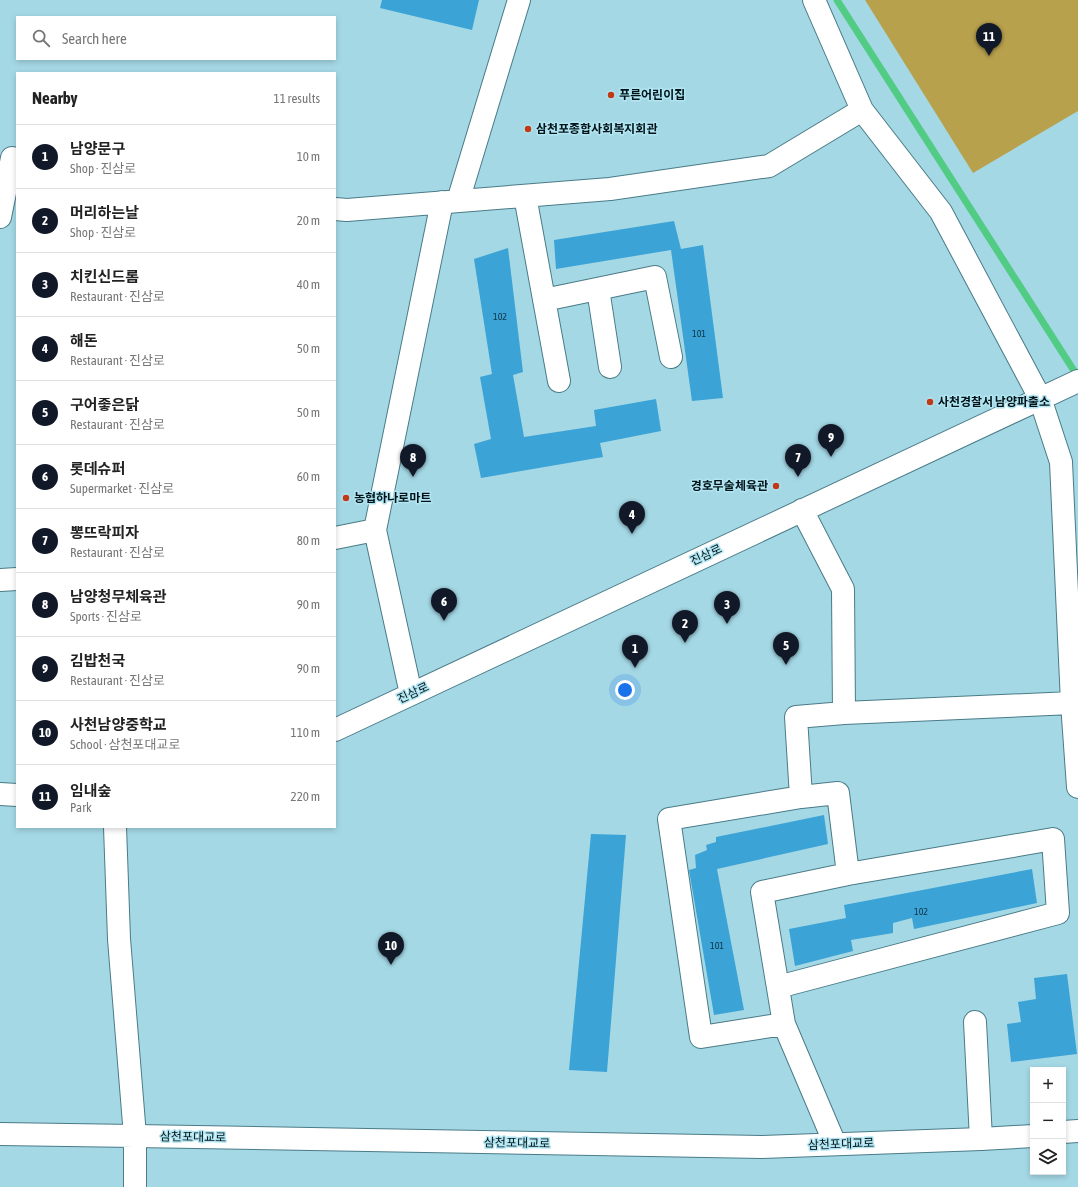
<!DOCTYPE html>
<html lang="en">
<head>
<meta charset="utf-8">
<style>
  :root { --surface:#fff; --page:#f6f6f6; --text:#222; --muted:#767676; --line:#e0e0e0; --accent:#111827 }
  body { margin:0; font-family:"Asap Condensed","Noto Sans KR",sans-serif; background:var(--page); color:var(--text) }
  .controls { position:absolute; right:12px; bottom:12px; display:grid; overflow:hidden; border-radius:0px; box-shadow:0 2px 6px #0003 }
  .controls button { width:36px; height:36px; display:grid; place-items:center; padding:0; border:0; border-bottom:1px solid var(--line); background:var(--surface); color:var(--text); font:20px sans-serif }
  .you { position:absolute; left:625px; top:690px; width:14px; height:14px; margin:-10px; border:3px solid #fff; border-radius:50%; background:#1a73e8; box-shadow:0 0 0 6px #1a73e833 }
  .badge { display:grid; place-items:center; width:26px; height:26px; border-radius:50%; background:var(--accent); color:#fff; font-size:13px; font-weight:700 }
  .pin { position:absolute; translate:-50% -33px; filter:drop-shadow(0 1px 2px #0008) }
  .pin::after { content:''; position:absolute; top:21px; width:14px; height:12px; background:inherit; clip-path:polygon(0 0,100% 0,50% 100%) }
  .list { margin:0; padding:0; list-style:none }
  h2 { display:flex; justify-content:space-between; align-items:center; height:52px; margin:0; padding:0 16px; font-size:17px }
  h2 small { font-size:13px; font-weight:400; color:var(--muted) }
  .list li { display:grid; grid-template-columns:26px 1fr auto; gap:12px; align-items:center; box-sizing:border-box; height:64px; padding:0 16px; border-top:1px solid var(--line) }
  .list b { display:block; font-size:15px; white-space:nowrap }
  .list p { margin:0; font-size:13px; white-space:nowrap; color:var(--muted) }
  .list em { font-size:13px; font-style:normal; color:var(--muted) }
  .icon { flex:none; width:22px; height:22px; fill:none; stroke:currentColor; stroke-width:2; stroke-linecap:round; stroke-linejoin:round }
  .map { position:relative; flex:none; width:1078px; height:1187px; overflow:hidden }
  .search { position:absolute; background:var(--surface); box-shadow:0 2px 6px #0003; left:16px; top:16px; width:320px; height:44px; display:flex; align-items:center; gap:10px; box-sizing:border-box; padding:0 14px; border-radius:0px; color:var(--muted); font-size:15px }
  .panel { position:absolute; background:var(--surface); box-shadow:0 2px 6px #0003; left:16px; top:72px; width:320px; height:756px; border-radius:0px }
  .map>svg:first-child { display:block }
  .green { fill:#b8a14d }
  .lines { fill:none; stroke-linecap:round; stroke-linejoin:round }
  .stream { stroke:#52cc85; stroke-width:7 }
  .building { fill:#3ba3d6 }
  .minor-casing { stroke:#4a7b87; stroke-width:24 }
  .major-casing { stroke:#4a7b87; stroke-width:24 }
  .minor { stroke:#fff; stroke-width:22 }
  .major { stroke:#fff; stroke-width:22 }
  .poi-dot { fill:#c23915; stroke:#b1e5f2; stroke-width:1.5 }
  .labels { text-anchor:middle; stroke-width:3; stroke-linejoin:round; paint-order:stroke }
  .number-label { font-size:10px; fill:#103748 }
  .poi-label { font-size:12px; font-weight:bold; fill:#011318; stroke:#b1e5f2; text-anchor:start }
  .street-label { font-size:12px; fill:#011318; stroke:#b1e5f2 }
</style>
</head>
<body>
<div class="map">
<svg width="1078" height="1187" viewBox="0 0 1078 1187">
  <rect width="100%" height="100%" fill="#a4d8e5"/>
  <path class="green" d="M865,0H1078V111L973,173Z"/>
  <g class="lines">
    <path class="stream" d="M837,0L1078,377"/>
  </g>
  <path class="building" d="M382,0H479L472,30L380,8Z
    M674,221L681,249L703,245L723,398L692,401L671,250L556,269L554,240Z
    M508,248L523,372L513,375L524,437L596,426L594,410L656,399L661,431L600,443L603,457L481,478L474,444L491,439L480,377L492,374L474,259Z
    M824,815L828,844L717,869L744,1010L714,1015L689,870L696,868L695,855L707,850L706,845L716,842V837Z
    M591,834L626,835L607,1072L569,1070Z
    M1032,869L1037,903L914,929L912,918L893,923V933L851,940L853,951L795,966L789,929L846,918L844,905Z
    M1067,974L1077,1054L1011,1062L1007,1024L1021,1022L1018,1002L1036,999L1034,978Z"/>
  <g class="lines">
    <g class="minor-casing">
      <path id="minor" d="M814,0L862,110
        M525,196L559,381
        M458,201L519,0
        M335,209L347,210L610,189L769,166L862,110L941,212L1040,398L1061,462L1072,703L1078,787
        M0,217L12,158L17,159
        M598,289L610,367
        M544,300L655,277L671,357
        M802,510L843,589L844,713L1072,703
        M335,538L375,530
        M0,580L17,579
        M411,694L375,530L442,202
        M335,730L1078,381
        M0,794L17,795
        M115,827L119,939L135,1136V1187
        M778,987L1058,913L1053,839L848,874
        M975,1022L981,1139
        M784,1024L701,1037L669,819L801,797
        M0,1134L135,1136
        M835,1144L784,1024L762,892L848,874L838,793L801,797L796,717L844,713"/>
    </g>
    <g class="major-casing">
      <path id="major" d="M1063,1132L1078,1131
        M135,1136L762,1147L981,1139L1033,1136"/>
    </g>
    <use href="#minor" class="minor"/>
    <use href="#major" class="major"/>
  </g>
  <g class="poi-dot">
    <circle cx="611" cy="95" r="4"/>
    <circle cx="528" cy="129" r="4"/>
    <circle cx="930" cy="402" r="4"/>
    <circle cx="776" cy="486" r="4"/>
    <circle cx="346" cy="498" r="4"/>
  </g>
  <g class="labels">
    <g class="number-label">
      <text x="500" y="320">102</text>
      <text x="699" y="337">101</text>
      <text x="921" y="915">102</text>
      <text x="717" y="949">101</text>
    </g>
    <g class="poi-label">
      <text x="619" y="99">푸른어린이집</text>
      <text x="536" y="133">삼천포종합사회복지회관</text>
      <text x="938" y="406">사천경찰서 남양파출소</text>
      <text x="768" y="490" text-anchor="end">경호무술체육관</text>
      <text x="354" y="502">농협하나로마트</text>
    </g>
    <g class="street-label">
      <text transform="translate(706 555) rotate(-25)" y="4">진삼로</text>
      <text transform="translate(413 693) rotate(-25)" y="4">진삼로</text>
      <text transform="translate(193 1137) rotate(1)" y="4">삼천포대교로</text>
      <text transform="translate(517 1143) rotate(1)" y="4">삼천포대교로</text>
      <text transform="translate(841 1144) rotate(-2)" y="4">삼천포대교로</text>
    </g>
  </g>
</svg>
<div class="controls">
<button>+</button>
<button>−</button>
<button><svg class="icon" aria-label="layers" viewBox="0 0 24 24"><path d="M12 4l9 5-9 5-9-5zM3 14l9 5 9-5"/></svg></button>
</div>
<div class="you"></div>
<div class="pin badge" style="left:635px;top:668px">1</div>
<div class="pin badge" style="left:685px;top:643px">2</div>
<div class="pin badge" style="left:727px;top:624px">3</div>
<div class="pin badge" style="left:632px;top:534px">4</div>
<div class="pin badge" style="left:786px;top:665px">5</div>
<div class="pin badge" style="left:444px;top:621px">6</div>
<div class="pin badge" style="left:798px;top:477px">7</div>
<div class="pin badge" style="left:413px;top:477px">8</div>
<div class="pin badge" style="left:831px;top:457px">9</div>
<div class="pin badge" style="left:391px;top:965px">10</div>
<div class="pin badge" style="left:989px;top:56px">11</div>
<div class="search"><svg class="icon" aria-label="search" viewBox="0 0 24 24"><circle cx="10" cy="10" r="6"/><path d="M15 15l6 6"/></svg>Search here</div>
<section class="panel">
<h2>Nearby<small>11 results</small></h2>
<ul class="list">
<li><span class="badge">1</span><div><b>남양문구</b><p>Shop · 진삼로</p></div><em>10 m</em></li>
<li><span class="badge">2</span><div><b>머리하는날</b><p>Shop · 진삼로</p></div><em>20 m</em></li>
<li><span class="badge">3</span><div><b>치킨신드롬</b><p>Restaurant · 진삼로</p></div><em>40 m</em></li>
<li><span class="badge">4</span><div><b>해돈</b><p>Restaurant · 진삼로</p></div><em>50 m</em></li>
<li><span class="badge">5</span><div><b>구어좋은닭</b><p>Restaurant · 진삼로</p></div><em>50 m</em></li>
<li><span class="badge">6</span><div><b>롯데슈퍼</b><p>Supermarket · 진삼로</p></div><em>60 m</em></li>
<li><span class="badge">7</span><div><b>뽕뜨락피자</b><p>Restaurant · 진삼로</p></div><em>80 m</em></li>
<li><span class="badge">8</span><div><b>남양청무체육관</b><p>Sports · 진삼로</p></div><em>90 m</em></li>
<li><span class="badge">9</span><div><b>김밥천국</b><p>Restaurant · 진삼로</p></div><em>90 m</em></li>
<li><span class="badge">10</span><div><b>사천남양중학교</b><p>School · 삼천포대교로</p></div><em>110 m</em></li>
<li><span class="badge">11</span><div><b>임내숲</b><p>Park</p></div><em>220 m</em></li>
</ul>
</section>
</div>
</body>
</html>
